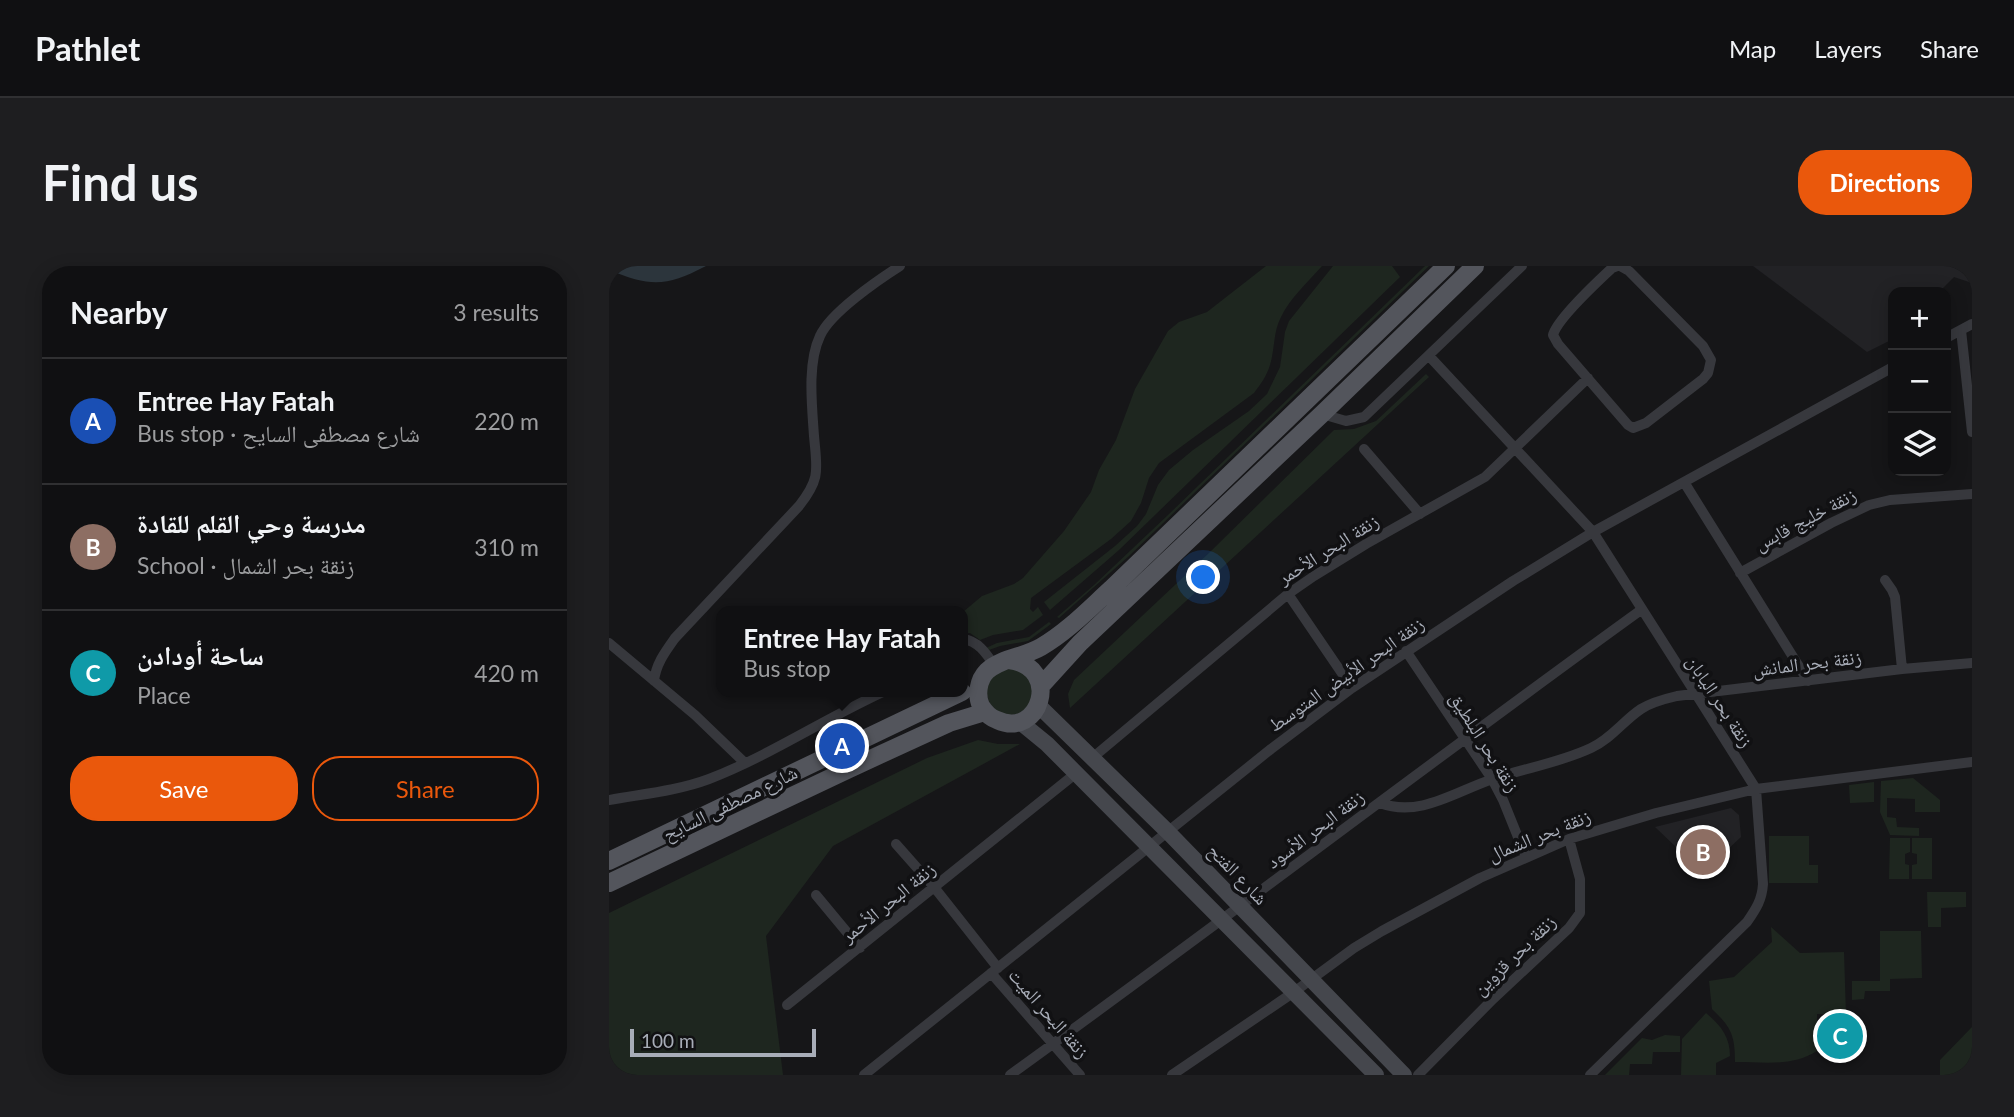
<!DOCTYPE html>
<html lang="en">
<head>
<meta charset="utf-8">
<style>
  :root { --surface:#101012; --page:#1e1e20; --text:#f1f3f6; --muted:#9c9d9f; --line:#303032; --accent:#ea580c }
  body { margin:0; font-family:Lato,"Noto Naskh Arabic",sans-serif; background:var(--page); color:var(--text) }
  .controls { position:absolute; right:21px; top:21px; display:grid; overflow:hidden; border-radius:14px; box-shadow:0 4px 18px #0003 }
  .controls button { width:63px; height:63px; display:grid; place-items:center; padding:0; border:0; border-bottom:2px solid var(--line); background:var(--surface); color:var(--text); font:35px sans-serif }
  .scale { position:absolute; left:21px; bottom:18px; width:186px; box-sizing:border-box; padding-left:7px; border:4px solid #a8adb8; border-top:0; font-size:19px; line-height:24px; white-space:nowrap; color:#a8adb8; -webkit-text-stroke:5px #111113; paint-order:stroke }
  .you { position:absolute; left:595px; top:312px; width:24px; height:24px; margin:-18px; border:5px solid #fff; border-radius:50%; background:#1a73e8; box-shadow:0 0 0 10px #1a73e833 }
  .badge { display:grid; place-items:center; width:46px; height:46px; border-radius:50%; background:var(--accent); color:#fff; font-size:23px; font-weight:700 }
  .pin { position:absolute; translate:-50% -50%; border:4px solid #fff; box-shadow:0 2px 7px #0006 }
  .popup { position:absolute; left:107px; top:340px; width:252px; height:91px; box-sizing:border-box; display:grid; place-content:center; border-radius:14px; background:var(--surface); filter:drop-shadow(0 2px 5px #0005); font-size:23px; white-space:nowrap; color:var(--muted) }
  .popup b { font-size:26px; color:var(--text) }
  .popup::after { content:''; position:absolute; left:50%; top:100%; margin-left:-14px; border:14px solid transparent; border-top-color:var(--surface) }
  .list { margin:0; padding:0; list-style:none }
  h2 { display:flex; justify-content:space-between; align-items:center; height:91px; margin:0; padding:0 28px; font-size:30px }
  h2 small { font-size:23px; font-weight:400; color:var(--muted) }
  .list li { display:grid; grid-template-columns:46px 1fr auto; gap:21px; align-items:center; box-sizing:border-box; height:126px; padding:0 28px; border-top:2px solid var(--line) }
  .list b { display:block; font-size:26px; white-space:nowrap }
  .list p { margin:0; font-size:23px; white-space:nowrap; color:var(--muted) }
  .list em { font-size:23px; font-style:normal; color:var(--muted) }
  .actions { display:flex; gap:14px; padding:21px 28px }
  .actions a { flex:1; padding:16px 0; border:2px solid var(--accent); border-radius:28px; text-align:center; font-size:24px; color:var(--accent) }
  .actions .main { background:var(--accent); color:#fff }
  .icon { flex:none; width:38px; height:38px; fill:none; stroke:currentColor; stroke-width:2; stroke-linecap:round; stroke-linejoin:round }
  .map { position:relative; flex:none; width:1363px; height:809px; overflow:hidden; border-radius:28px }
  header { display:flex; align-items:center; gap:42px; box-sizing:border-box; height:98px; padding:0 35px; background:var(--surface); border-bottom:2px solid var(--line) }
  header strong { font-size:33px }
  nav { display:flex; gap:38px; margin-inline-start:auto; font-size:24px }
  .intro { display:flex; align-items:center; justify-content:space-between; box-sizing:border-box; height:168px; padding:0 42px }
  h1 { margin:0; font-size:49px }
  .button { padding:18px 32px; border-radius:28px; background:var(--accent); color:#fff; font-size:24px; font-weight:700 }
  main { display:flex; gap:42px; padding:0 42px }
  aside { flex:1; background:var(--surface); border-radius:28px; box-shadow:0 4px 18px #0003 }
  .map>svg:first-child { display:block }
  .built { fill:#222225 }
  .green { fill:#1e261f }
  .water { fill:#2c353c }
  .lines { fill:none; stroke-linecap:round; stroke-linejoin:round }
  .street { stroke:#37383d; stroke-width:10 }
  .secondary { stroke:#45474d; stroke-width:16 }
  .primary { stroke:#53555c; stroke-width:18 }
  .labels { text-anchor:middle; stroke-width:7; stroke-linejoin:round; paint-order:stroke }
  .street-label { font-size:19px; fill:#a8adb8; stroke:#111113 }
</style>
</head>
<body>
<header>
<strong>Pathlet</strong>
<nav><a>Map</a><a>Layers</a><a>Share</a></nav>
</header>
<div class="intro"><h1>Find us</h1><a class="button">Directions</a></div>
<main>
<aside>
<h2>Nearby<small>3 results</small></h2>
<ul class="list">
<li><span class="badge" style="background:#1a4fb4">A</span><div><b>Entree Hay Fatah</b><p>Bus stop · شارع مصطفى السايح</p></div><em>220 m</em></li>
<li><span class="badge" style="background:#8d6e63">B</span><div><b>مدرسة وحي القلم للقادة</b><p>School · زنقة بحر الشمال</p></div><em>310 m</em></li>
<li><span class="badge" style="background:#0f9aa8">C</span><div><b>ساحة أودادن</b><p>Place</p></div><em>420 m</em></li>
</ul>
<div class="actions"><a class="main">Save</a><a>Share</a></div>
</aside>
<div class="map">
<svg width="1363" height="809" viewBox="0 0 1363 809">
  <rect width="100%" height="100%" fill="#161618"/>
  <path class="built" d="M1144,0H1363V17L1345,11L1330,26H1284V73L1258,86Z
    M1122,542L1130,549L1132,571L1099,602L1090,603L1046,561Z"/>
  <path class="green" d="M657,0H713C699,16 681,32 672,51C664,66 666,83 661,99C658,109 652,118 645,127L550,197L540,212L532,237L522,255L502,273L422,332L421,343L424,346L429,341L434,349L414,364L384,369L371,374L361,367H354V346L373,330L405,318L414,312L455,265L482,226L490,204L507,174L526,123L559,65L570,56L598,46Z
    M724,0H783L791,11L510,284L441,344L435,336L506,280L528,260L537,248L549,219L560,204L584,184L640,145L658,128L671,101L676,66L680,55Z
    M816,0H820L520,290L450,352L448,351L485,319L559,249Z
    M817,108L820,111L461,442L459,428L465,414L601,286L725,164L745,163L767,155Z
    M440,356L442,358L419,375L391,380L380,384L377,382L388,377L420,371Z
    M378 426a23 23 0 1 1 46 0a23 23 0 1 1-46 0Z
    M369,474L389,478H411L224,580L157,670L174,809H0V647L318,492Z
    M1304,512L1331,534V546H1306V533L1278,532V551L1287,552L1288,561L1310,562V570L1281,569L1271,546L1272,515Z
    M1265,516V536L1241,537L1240,519Z
    M1160,570H1200V599H1209V617H1160Z
    M1281,572H1301V586L1296,588V598L1300,599V613H1280Z
    M1303,572H1323V613H1303V599L1308,598V588L1303,587Z
    M1318,626H1357V641L1332,642V661H1319Z
    M1162,661L1191,687L1235,686L1237,749L1208,748V785C1182,801 1156,796 1126,796C1126,769 1122,761 1103,743L1100,715L1125,711L1163,676Z
    M1271,665H1312L1313,712L1281,713V725H1256L1255,733L1243,734V715H1271Z
    M1097,747C1111,759 1121,770 1121,790L1107,797V809H1072L1073,773Z
    M1363,761V807L1361,809H1331V794Z
    M1056,769L1071,770V786H1044L1043,798H1021L1020,809H996L1033,772L1043,774Z"/>
  <path class="water" d="M0,0H97C57,21 42,21 0,4Z"/>
  <g class="lines">
    <path class="street" d="M1008,0L1003,2C989,15 948,53 944,69L949,78L1019,159L1024,162L1037,157L1094,113L1099,107L1102,94L1094,80L1020,5L1011,0
      M1352,64L1363,166
      M1337,72L1363,58
      M821,91L984,266L1087,428L1147,523L1154,618C1153,634 1147,643 1138,656L981,809
      M713,148L737,155L755,151L913,0
      M755,183L811,248
      M1075,216L1199,415
      M1131,307L1222,257L1260,239L1281,234L1363,228
      M1276,314L1283,324L1286,331L1293,403
      M679,328L743,422
      M354,373C369,375 377,387 385,399
      M0,377L86,449L136,497
      M797,385L883,513L894,534L917,591
      M45,415C47,398 56,386 66,372L190,240C212,212 208,204 205,170C203,140 198,97 211,70C221,47 269,14 291,0
      M482,493L679,328L705,310L757,278L876,211L979,112
      M0,534C33,528 68,525 100,513C160,490 215,453 274,426
      M771,537C811,552 847,525 884,513C916,502 950,497 982,482C1002,473 1014,455 1032,443C1043,436 1055,433 1068,430L1293,403L1363,397
      M287,578L325,621L389,702
      M207,629L251,682
      M382,707L471,809
      M178,739L466,508
      M255,809L662,483L743,422L904,315L984,266L1284,101
      M401,809C613,656 820,497 1032,344
      M563,809L685,726L745,682L773,665L871,612L960,573L1047,547L1147,523L1363,496
      M809,809L884,733L960,662L971,647V613L960,573"/>
    <path class="secondary" d="M429,439L559,566L795,809
      M411,456L438,478L767,809"/>
    <path class="primary" d="M400,394C454,401 431,474 388,454C381,452 376,446 372,440C367,429 369,414 378,405C392,392 415,391 432,381C458,366 480,343 502,323L837,0
      M431,421L471,377L713,148L866,0
      M0,595L353,426
      M0,617L240,503L340,457L376,446"/>
  </g>
  <g class="labels">
    <g class="street-label">
      <text transform="translate(1196 253) rotate(-28)" y="7">زنقة خليج قابس</text>
      <text transform="translate(719 283) rotate(-32)" y="7">زنقة البحر الأحمر</text>
      <text transform="translate(1198 397) rotate(-7)" y="7">زنقة بحر المانش</text>
      <text transform="translate(737 408) rotate(-35)" y="7">زنقة البحر الأبيض المتوسط</text>
      <text transform="translate(1111 435) rotate(57)" y="7">زنقة بحر اليابان</text>
      <text transform="translate(876 476) rotate(58)" y="7">زنقة بحر البلطيق</text>
      <text transform="translate(121 537) rotate(-26)" y="7">شارع مصطفى السايح</text>
      <text transform="translate(706 563) rotate(-37)" y="7">زنقة البحر الأسود</text>
      <text transform="translate(930 569) rotate(-22)" y="7">زنقة بحر الشمال</text>
      <text transform="translate(629 608) rotate(46)" y="7">شارع الفتح</text>
      <text transform="translate(279 636) rotate(-39)" y="7">زنقة البحر الأحمر</text>
      <text transform="translate(905 689) rotate(-44)" y="7">زنقة بحر قزوين</text>
      <text transform="translate(440 747) rotate(49)" y="7">زنقة البحر الميت</text>
    </g>
  </g>
</svg>
<div class="controls">
<button>+</button>
<button>−</button>
<button><svg class="icon" aria-label="layers" viewBox="0 0 24 24"><path d="M12 4l9 5-9 5-9-5zM3 14l9 5 9-5"/></svg></button>
</div>
<div class="scale">100 m</div>
<div class="you"></div>
<div class="pin badge" style="left:233px;top:480px;background:#1a4fb4">A</div>
<div class="popup"><b>Entree Hay Fatah</b>Bus stop</div>
<div class="pin badge" style="left:1094px;top:586px;background:#8d6e63">B</div>
<div class="pin badge" style="left:1231px;top:770px;background:#0f9aa8">C</div>
</div>
</main>
</body>
</html>
